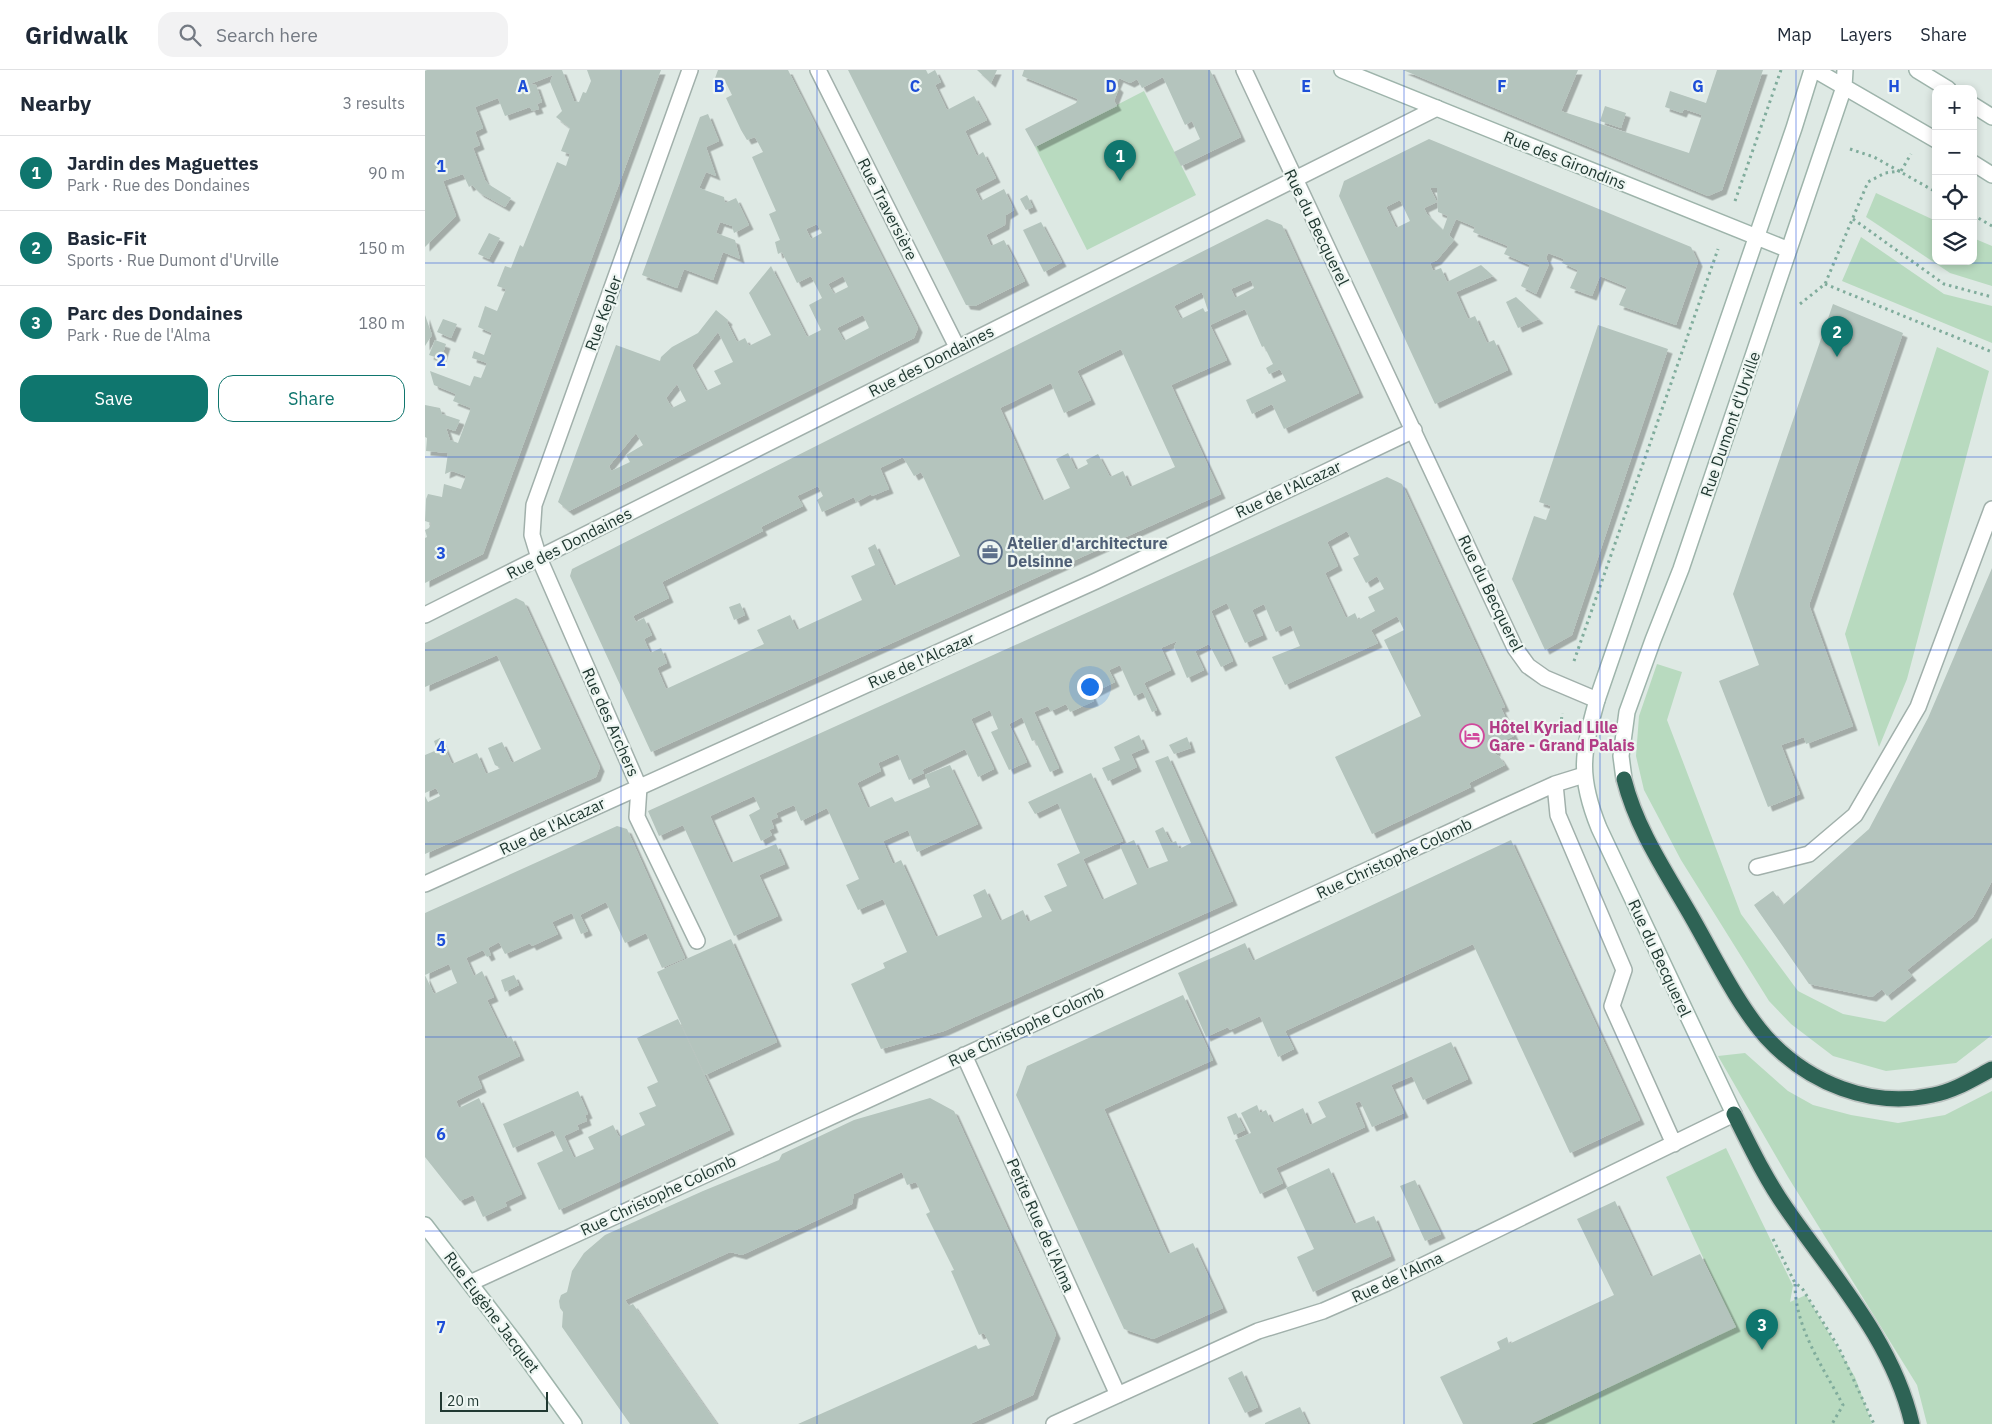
<!DOCTYPE html>
<html lang="en">
<head>
<meta charset="utf-8">
<style>
  :root { --surface:#fff; --page:#f2f2f3; --text:#1f2937; --muted:#747a83; --line:#e0e1e3; --accent:#0f766e }
  body { margin:0; font-family:"IBM Plex Sans",sans-serif; background:var(--page); color:var(--text) }
  .controls { position:absolute; right:15px; top:15px; display:grid; overflow:hidden; border-radius:10px; box-shadow:0 2px 8px #0003 }
  .controls button { width:45px; height:45px; display:grid; place-items:center; padding:0; border:0; border-bottom:1px solid var(--line); background:var(--surface); color:var(--text); font:25px sans-serif }
  .scale { position:absolute; left:15px; bottom:12px; width:108px; box-sizing:border-box; padding-left:5px; border:2px solid #203831; border-top:0; font-size:14px; line-height:18px; white-space:nowrap; color:#203831; -webkit-text-stroke:4px #eef6f2; paint-order:stroke }
  .you { position:absolute; left:664px; top:616px; width:18px; height:18px; margin:-12px; border:4px solid #fff; border-radius:50%; background:#1a73e8; box-shadow:0 0 0 8px #1a73e833 }
  .badge { display:grid; place-items:center; width:32px; height:32px; border-radius:50%; background:var(--accent); color:#fff; font-size:16px; font-weight:700 }
  .pin { position:absolute; translate:-50% -41px; filter:drop-shadow(0 1px 2px #0008) }
  .pin::after { content:''; position:absolute; top:26px; width:18px; height:15px; background:inherit; clip-path:polygon(0 0,100% 0,50% 100%) }
  .list { margin:0; padding:0; list-style:none }
  h2 { display:flex; justify-content:space-between; align-items:center; height:65px; margin:0; padding:0 20px; font-size:21px }
  h2 small { font-size:16px; font-weight:400; color:var(--muted) }
  .list li { display:grid; grid-template-columns:32px 1fr auto; gap:15px; align-items:center; box-sizing:border-box; height:75px; padding:0 20px; border-top:1px solid var(--line) }
  .list b { display:block; font-size:19px; white-space:nowrap }
  .list p { margin:0; font-size:16px; white-space:nowrap; color:var(--muted) }
  .list em { font-size:16px; font-style:normal; color:var(--muted) }
  .actions { display:flex; gap:10px; padding:15px 20px }
  .actions a { flex:1; padding:11px 0; border:1px solid var(--accent); border-radius:15px; text-align:center; font-size:18px; color:var(--accent) }
  .actions .main { background:var(--accent); color:#fff }
  .icon { flex:none; width:28px; height:28px; fill:none; stroke:currentColor; stroke-width:2; stroke-linecap:round; stroke-linejoin:round }
  .map { position:relative; flex:none; width:1567px; height:1354px; overflow:hidden }
  header { display:flex; align-items:center; gap:30px; box-sizing:border-box; height:70px; padding:0 25px; background:var(--surface); border-bottom:1px solid var(--line) }
  header strong { font-size:24px }
  nav { display:flex; gap:28px; margin-inline-start:auto; font-size:18px }
  .search { width:350px; height:45px; background:var(--page); display:flex; align-items:center; gap:12px; box-sizing:border-box; padding:0 18px; border-radius:15px; color:var(--muted); font-size:19px }
  main { display:flex }
  aside { flex:1; background:var(--surface) }
  .map>svg:first-child { display:block }
  .green { fill:#b8dabf }
  .building { fill:#b4c4bd; fill-rule:evenodd; filter:url(#shadow) }
  .lines { fill:none; stroke-linecap:round; stroke-linejoin:round }
  .lane-casing { stroke:#a1b0ab; stroke-width:18 }
  .street-casing { stroke:#a1b0ab; stroke-width:18 }
  .secondary-casing { stroke:#9eb4ab; stroke-width:18 }
  .highway-casing { stroke:#bcc3c1; stroke-width:18 }
  .path { stroke:#80ac9c; stroke-width:3; stroke-dasharray:2.5 4; stroke-linecap:butt }
  .lane { stroke:#fff; stroke-width:15 }
  .street { stroke:#fff; stroke-width:15 }
  .secondary { stroke:#fff; stroke-width:15 }
  .highway { stroke:#2e6355; stroke-width:15 }
  .grid { fill:none; stroke:#1d4ed8; stroke-width:1; stroke-opacity:0.55 }
  .labels { text-anchor:middle; stroke-width:4.5; stroke-linejoin:round; paint-order:stroke }
  .street-label { font-size:16px; fill:#203831; stroke:#eef6f2 }
  .service-label { font-size:16px; font-weight:bold; fill:#4e5e75; stroke:#eef6f2; text-anchor:start }
  .hotel-label { font-size:16px; font-weight:bold; fill:#b23c85; stroke:#eef6f2; text-anchor:start }
  .grid-label { font-size:16px; text-anchor:middle; font-weight:bold; fill:#1d4ed8; stroke:#eef6f2; stroke-width:4.5; stroke-linejoin:round; paint-order:stroke }
</style>
</head>
<body>
<header>
<strong>Gridwalk</strong>
<div class="search"><svg class="icon" aria-label="search" viewBox="0 0 24 24"><circle cx="10" cy="10" r="6"/><path d="M15 15l6 6"/></svg>Search here</div>
<nav><a>Map</a><a>Layers</a><a>Share</a></nav>
</header>
<main>
<aside>
<h2>Nearby<small>3 results</small></h2>
<ul class="list">
<li><span class="badge">1</span><div><b>Jardin des Maguettes</b><p>Park · Rue des Dondaines</p></div><em>90 m</em></li>
<li><span class="badge">2</span><div><b>Basic-Fit</b><p>Sports · Rue Dumont d'Urville</p></div><em>150 m</em></li>
<li><span class="badge">3</span><div><b>Parc des Dondaines</b><p>Park · Rue de l'Alma</p></div><em>180 m</em></li>
</ul>
<div class="actions"><a class="main">Save</a><a>Share</a></div>
</aside>
<div class="map">
<svg width="1567" height="1354" viewBox="0 0 1567 1354">
  <defs>
    <filter id="shadow"><feDropShadow dx="4.5" dy="4.5" stdDeviation="0" flood-color="#0004"/></filter>
  </defs>
  <rect width="100%" height="100%" fill="#dee9e4"/>
  <path class="green" d="M719,21L771,125L662,180L610,77Z
    M1451,123L1511,151V191H1548V168L1567,176V216L1525,203L1441,147Z
    M1436,167L1519,224L1567,236V273L1417,211Z
    M1512,277L1564,301L1482,609L1454,677L1420,564Z
    M1232,594L1257,602L1242,650L1316,844L1373,921L1418,944L1460,952L1567,868V965L1531,993L1461,1001L1408,986L1366,954L1344,931L1256,790L1219,720L1211,686L1214,646Z
    M1320,983L1363,1021L1388,1035L1426,1045L1473,1053L1520,1045L1567,1021V1354H1502L1492,1315L1363,1107L1293,986Z
    M1301,1078L1368,1216L1365,1232L1381,1225L1430,1307L1447,1354H1106L1310,1257L1241,1107Z"/>
  <path class="building" d="M2,0H137L149,31L154,32L158,22L161,23L166,11L162,0H236L58,484L0,513V468L2,467L0,460L4,458L6,453L0,451L1,429L3,424L17,427L19,414L36,419L41,406L27,401L20,404L23,383L1,381L2,368L0,367V335L15,338L17,344L35,350L30,361L21,358L25,370L33,373L46,338L28,331L31,324L9,315L5,301L45,316L49,306L56,308L62,293L47,288L49,281L59,285L67,263L53,257L60,236L72,241L81,219L72,216L80,196L86,198L95,175L98,177L132,92L141,96L145,84L136,81L145,58L131,47L137,41L125,12L128,5L105,14L111,15L117,32L112,34L114,39L107,41L105,37L80,46L73,28L50,37L58,58L50,62L55,75L48,78L60,110L63,114L86,128L80,137L55,123L47,115L44,117L38,104L18,111L31,146L0,177V1Z
    M293,0H363L493,258L489,268L144,441L133,432L191,275L235,291L236,287L247,277L273,263L291,240L303,250L302,252L312,272L320,268L324,276L346,265L324,223L346,196L382,267L396,260L384,235L397,228L386,206L372,213L357,182L353,184L350,172L355,170L344,144L351,141L327,87L338,82L330,67L322,70L316,60L301,28L307,25L298,7L289,11ZM392,154L397,163L386,169L381,159ZM418,206L423,217L409,224L403,214ZM438,245L444,258L419,271L412,258ZM293,262L308,292L289,301L296,314L281,321L267,295ZM252,314L261,331L247,338L241,328ZM211,363L218,375L201,385L205,392L186,401L184,396Z
    M423,0H501L503,4L510,0L516,12L510,15L522,40L549,26L562,50L540,61L552,86L558,82L571,108L550,119L556,131L579,119L589,140L581,145L580,155L561,165L566,176L579,170L600,211L550,236L541,235Z
    M552,0H572L566,13Z
    M599,0H785L816,67L756,96L749,82L775,69L767,51L760,55L738,7L717,18L712,9L705,13L694,8L691,15L694,18L689,31L692,36L610,77L600,59L651,33L653,29L597,6Z
    M978,0H1153L1136,41L1264,83L1277,45L1259,39L1257,43L1240,37L1245,21L1281,33L1292,0H1338L1297,120L1283,126Z
    M1180,36L1201,43L1196,58L1175,51Z
    M283,44L294,71L281,77L291,106L281,102L274,118L299,127L300,133L311,128L324,155L309,163L307,156L295,152L291,163L310,170L315,189L298,182L288,210L259,199L252,218L217,205L275,47Z
    M1004,69L1266,177L1273,192L1251,255L1194,235L1202,217L1175,206L1167,226L1145,218L1153,200L1137,193L1139,189L1123,183L1121,188L1124,194L1111,224L1096,216L1105,195L1079,184L1083,176L1048,162L1050,157L1031,149L1024,165L1029,170L1012,190L1005,193L1008,201L1016,198L1022,212L1056,195L1068,206L1031,222L1043,249L1050,246L1062,273L1069,270L1083,300L1010,334L914,126L919,111ZM1005,118H1012L1013,142L1023,146L1018,160L1002,144L999,138L1012,132ZM975,130L985,151L971,158L961,137Z
    M602,125L608,137L601,140L595,129Z
    M842,149L857,155L934,323L859,359L847,334L827,344L821,330L861,311L855,299L844,304L841,298L848,294L839,276L837,277L820,239L785,255L802,290L746,315L796,424L226,682L145,506L147,499ZM826,210L829,218L810,228L806,219ZM777,222L783,241L780,242L778,238L756,249L749,236ZM696,279L750,397L705,417L698,401L685,407L673,384L661,390L663,394L651,400L643,383L631,389L645,418L617,431L575,338L626,313L639,343L666,330L652,301ZM478,387L489,406L496,402L535,486L469,516L450,474L443,478L450,495L426,506L437,530L372,560L365,545L332,560L339,574L241,619L232,598L242,593L236,578L225,583L219,569L227,565L219,548L211,552L208,546L244,528L237,512L338,461L336,457L378,436L372,426L393,416L398,426L392,430L397,442L429,427L431,432L446,424L447,426L464,419L455,398Z
    M616,152L637,192L619,202L598,160Z
    M64,163L75,168L64,189L53,184Z
    M1091,227L1114,249L1093,258L1081,232Z
    M1408,234L1478,263L1384,535L1428,656L1381,674L1379,667L1356,675L1375,724L1343,737L1294,611L1334,595L1308,524Z
    M0,245L7,265L0,276Z
    M18,249L32,254L26,268L12,262Z
    M1173,255L1243,279L1147,565L1120,580L1087,509L1109,446L1121,450L1126,436L1114,432Z
    M10,270L21,274L16,289L4,285Z
    M962,407L977,414L1080,637L1076,638L1089,666L1078,671L1073,670L1070,684L1074,686L1080,695L1044,713L1046,717L947,764L910,687L996,646L959,570L979,560L972,546L946,560L953,573L860,615L847,587L875,576L866,555L851,562L839,534L827,540L838,565L820,573L802,533L786,541L808,591L796,597L784,574L770,581L779,600L762,608L749,577L752,571L736,578L746,600L719,613L732,640L727,642L718,622L709,626L695,595L684,600L690,612L666,624L669,631L645,642L641,634L626,641L623,636L609,642L634,698L625,702L610,670L607,671L597,647L584,654L602,692L584,700L566,662L573,659L565,640L546,649L569,699L553,707L540,679L497,700L499,703L484,710L473,684L453,693L456,701L432,713L443,738L467,727L470,732L505,717L500,705L525,695L553,754L492,782L483,760L458,771L468,794L476,790L511,867L557,847L548,825L560,819L575,851L598,840L603,852L627,841L619,826L642,816L632,794L655,783L633,733L610,744L603,732L666,703L698,771L658,789L677,830L712,814L695,776L709,770L722,799L743,791L730,761L738,757L746,773L751,771L754,779L766,773L730,691L743,686L808,831L519,961L456,979L426,914L460,898L458,893L482,882L458,829L433,840L421,815L434,809L402,738L376,751L369,735L351,743L353,747L346,750L349,758L344,760L347,765L336,771L324,745L335,739L329,726L285,746L306,793L351,774L360,794L334,805L353,846L309,866L258,755L234,766L223,741ZM922,461L934,485L928,488L941,513L952,506L959,519L943,527L950,541L933,550L930,543L921,548L900,503L913,496L902,472Z
    M1567,498V811L1548,847L1482,900L1487,906L1462,926L1457,919L1447,927L1384,914L1329,835L1348,821L1358,835L1444,759L1503,648Z
    M91,528L99,532L175,697L171,707L0,784V726L3,732L15,726L11,718L0,723V685L12,680L9,671L15,668L27,694L52,683L61,704L76,698L70,695L63,678L77,672L87,693L116,679L72,585L0,617V573Z
    M315,533L320,545L309,550L304,537Z
    M714,665L720,678L706,684L712,697L683,711L677,698L695,690L689,677Z
    M762,667L766,678L749,684L744,675Z
    M192,756L202,759L260,888L237,898L221,863L200,873L181,832L155,845L163,861L156,864L147,843L127,852L133,864L107,876L105,873L80,884L74,872L63,878L66,885L62,887L58,880L41,888L49,906L57,901L69,927L62,930L81,969L86,966L95,986L52,1006L57,1018L31,1031L34,1038L54,1028L97,1124L80,1132L82,1136L58,1147L48,1125L35,1131L0,1087V843ZM24,894L32,913L9,924L0,905Z
    M1086,770L1215,1050L1145,1083L1048,874L860,961L869,979L853,987L835,946L805,960L803,957L781,967L753,903L820,873L828,891Z
    M306,869L352,972L280,1005L232,902Z
    M89,905L94,915L80,922L76,910Z
    M758,925L788,990L679,1039L743,1184L768,1173L798,1238L728,1269L699,1259L591,1025L602,996Z
    M253,949L305,1060L134,1140L112,1093L138,1081L128,1060L88,1078L78,1054L153,1021L163,1044L160,1045L162,1051L152,1055L154,1059L139,1066L149,1088L169,1079L163,1067L188,1055L194,1067L220,1055L214,1043L231,1036L222,1017L233,1012L212,968Z
    M1026,972L1043,1009L998,1030L987,1006L966,1015L979,1043L947,1057L935,1031L930,1033L940,1057L851,1098L858,1113L835,1124L810,1070L826,1063L816,1043L832,1035L835,1043L841,1040L847,1053L878,1038L885,1055L901,1047L893,1032Z
    M505,1028L529,1041L631,1264L608,1325L545,1354H373L551,1275L553,1279L565,1275L559,1263L554,1265L526,1201L529,1200L501,1144L505,1142L491,1112L482,1115L477,1102L429,1124L427,1134L317,1185L305,1182L200,1230L204,1236L208,1234L292,1354H205L137,1257L138,1242L135,1238L134,1231L136,1225L142,1222L147,1201L159,1183L180,1165L278,1121L354,1090L357,1084L429,1050Z
    M811,1043L820,1060L809,1065L802,1047Z
    M904,1098L929,1154L949,1146L966,1186L888,1222L872,1187L889,1179L861,1118Z
    M990,1110L1016,1164L1000,1171L975,1116Z
    M1190,1131L1226,1207L1275,1184L1311,1257L1106,1354H1038L1015,1307L1075,1279L1072,1272L1082,1267L1084,1274L1189,1225L1152,1149Z
    M817,1301L833,1337L820,1343L803,1308Z
    M875,1337L883,1354H840V1353Z"/>
  <g class="lines">
    <g class="lane-casing">
      <path id="lane" d="M214,717L212,747L272,871
        M1332,797L1384,784L1430,745L1493,637L1567,439"/>
    </g>
    <g class="street-casing">
      <path id="street" d="M393,0L532,277
        M819,0L1090,578L1103,596L1120,608L1172,630
        M0,545L1012,38
        M1130,714L1133,745L1199,900L1187,936L1249,1074
        M214,717L114,488L107,465L109,435L265,0
        M0,814L671,511L989,360
        M539,985L693,1325
        M45,1213L1077,738L1130,714L1159,705
        M629,1354L833,1261L898,1241L962,1213L1309,1044"/>
    </g>
    <g class="secondary-casing">
      <path id="secondary" d="M917,0L1364,180
        M1390,0L1511,70
        M1492,0L1523,19
        M1548,35L1567,47
        M1548,93L1567,105
        M1199,709L1196,686L1202,642L1228,570L1256,499L1419,17L1420,0
        M1309,1044L1174,758C1153,706 1157,684 1172,630L1369,58L1387,0
        M0,1155L93,1276L149,1354"/>
    </g>
    <g class="highway-casing">
      <path id="highway" d="M1199,709C1212,761 1243,805 1269,851C1290,888 1313,935 1341,967C1383,1013 1446,1039 1508,1025C1529,1021 1548,1009 1567,999
        M1309,1044C1325,1076 1340,1108 1361,1138C1408,1206 1468,1271 1487,1354"/>
    </g>
    <path class="path" d="M1425,79L1449,87L1511,122
      M1476,101L1486,84
      M1310,131L1356,0
      M1548,145L1567,156
      M1428,149L1519,214L1567,227
      M1400,214L1567,282
      M1375,234L1400,214L1443,112L1460,103L1475,101
      M1149,591L1293,179
      M1136,656L1137,643
      M1348,1169L1370,1213L1377,1218L1414,1278L1449,1354
      M1370,1214C1370,1258 1398,1297 1418,1335L1407,1354"/>
    <use href="#lane" class="lane"/>
    <use href="#street" class="street"/>
    <use href="#secondary" class="secondary"/>
    <use href="#highway" class="highway"/>
  </g>
  <path class="grid" d="M196,0V1354M392,0V1354M588,0V1354M784,0V1354M979,0V1354M1175,0V1354M1371,0V1354M0,193H1567M0,387H1567M0,580H1567M0,774H1567M0,967H1567M0,1161H1567"/>
  <defs>
    <g id="office-ring" transform="scale(1.25)"><circle r="9.5" fill="#eef6f2" stroke="#5c6f8a" stroke-width="1.5"/><path d="M-6-3h4V-5.5h4V-3h4V5H-6ZM-1-4.5V-3h2v-1.5ZM-6 0V1H6V0Z" fill="#5c6f8a"/></g>
    <g id="hotel-ring" transform="scale(1.25)"><circle r="9.5" fill="#eef6f2" stroke="#d1479c" stroke-width="1.5"/><path d="M-6-4.5h1.5V1H6V5H4.5V3h-9V5H-6ZM-4 0a1.8 1.8 0 1 1 3.6 0ZM.5 0V-2.5h3Q6-2.5 6 0Z" fill="#d1479c"/></g>
  </defs>
  <g fill-rule="evenodd">
    <use href="#office-ring" x="565" y="482"/>
    <use href="#hotel-ring" x="1047" y="666"/>
  </g>
  <g class="labels">
    <g class="street-label">
      <text transform="translate(1140 90) rotate(22)" y="6">Rue des Girondins</text>
      <text transform="translate(463 139) rotate(63)" y="6">Rue Traversière</text>
      <text transform="translate(892 157) rotate(64)" y="6">Rue du Becquerel</text>
      <text transform="translate(178 243) rotate(-70)" y="6">Rue Kepler</text>
      <text transform="translate(506 291) rotate(-27)" y="6">Rue des Dondaines</text>
      <text transform="translate(1305 354) rotate(-71)" y="6">Rue Dumont d'Urville</text>
      <text transform="translate(863 419) rotate(-25)" y="6">Rue de l'Alcazar</text>
      <text transform="translate(144 473) rotate(-27)" y="6">Rue des Dondaines</text>
      <text transform="translate(1066 523) rotate(64)" y="6">Rue du Becquerel</text>
      <text transform="translate(496 590) rotate(-24)" y="6">Rue de l'Alcazar</text>
      <text transform="translate(186 652) rotate(66)" y="6">Rue des Archers</text>
      <text transform="translate(127 756) rotate(-25)" y="6">Rue de l'Alcazar</text>
      <text transform="translate(969 788) rotate(-25)" y="6">Rue Christophe Colomb</text>
      <text transform="translate(1235 888) rotate(65)" y="6">Rue du Becquerel</text>
      <text transform="translate(601 956) rotate(-25)" y="6">Rue Christophe Colomb</text>
      <text transform="translate(233 1125) rotate(-25)" y="6">Rue Christophe Colomb</text>
      <text transform="translate(616 1155) rotate(66)" y="6">Petite Rue de l'Alma</text>
      <text transform="translate(972 1207) rotate(-25)" y="6">Rue de l'Alma</text>
      <text transform="translate(67 1242) rotate(53)" y="6">Rue Eugène Jacquet</text>
    </g>
    <g class="service-label">
      <text x="582" y="479">Atelier d'architecture<tspan x="582" dy="18">Delsinne</tspan></text>
    </g>
    <g class="hotel-label">
      <text x="1064" y="663">Hôtel Kyriad Lille<tspan x="1064" dy="18">Gare - Grand Palais</tspan></text>
    </g>
  </g>
  <g class="grid-label">
    <text x="98" y="22">A</text>
    <text x="294" y="22">B</text>
    <text x="490" y="22">C</text>
    <text x="686" y="22">D</text>
    <text x="881" y="22">E</text>
    <text x="1077" y="22">F</text>
    <text x="1273" y="22">G</text>
    <text x="1469" y="22">H</text>
    <text x="16" y="102">1</text>
    <text x="16" y="296">2</text>
    <text x="16" y="489">3</text>
    <text x="16" y="683">4</text>
    <text x="16" y="876">5</text>
    <text x="16" y="1070">6</text>
    <text x="16" y="1263">7</text>
  </g>
</svg>
<div class="controls">
<button>+</button>
<button>−</button>
<button><svg class="icon" aria-label="locate" viewBox="0 0 24 24"><circle cx="12" cy="12" r="6"/><path d="M12 2v4M12 18v4M2 12h4M18 12h4"/></svg></button>
<button><svg class="icon" aria-label="layers" viewBox="0 0 24 24"><path d="M12 4l9 5-9 5-9-5zM3 14l9 5 9-5"/></svg></button>
</div>
<div class="scale">20 m</div>
<div class="you"></div>
<div class="pin badge" style="left:695px;top:111px">1</div>
<div class="pin badge" style="left:1412px;top:287px">2</div>
<div class="pin badge" style="left:1337px;top:1280px">3</div>
</div>
</main>
</body>
</html>
